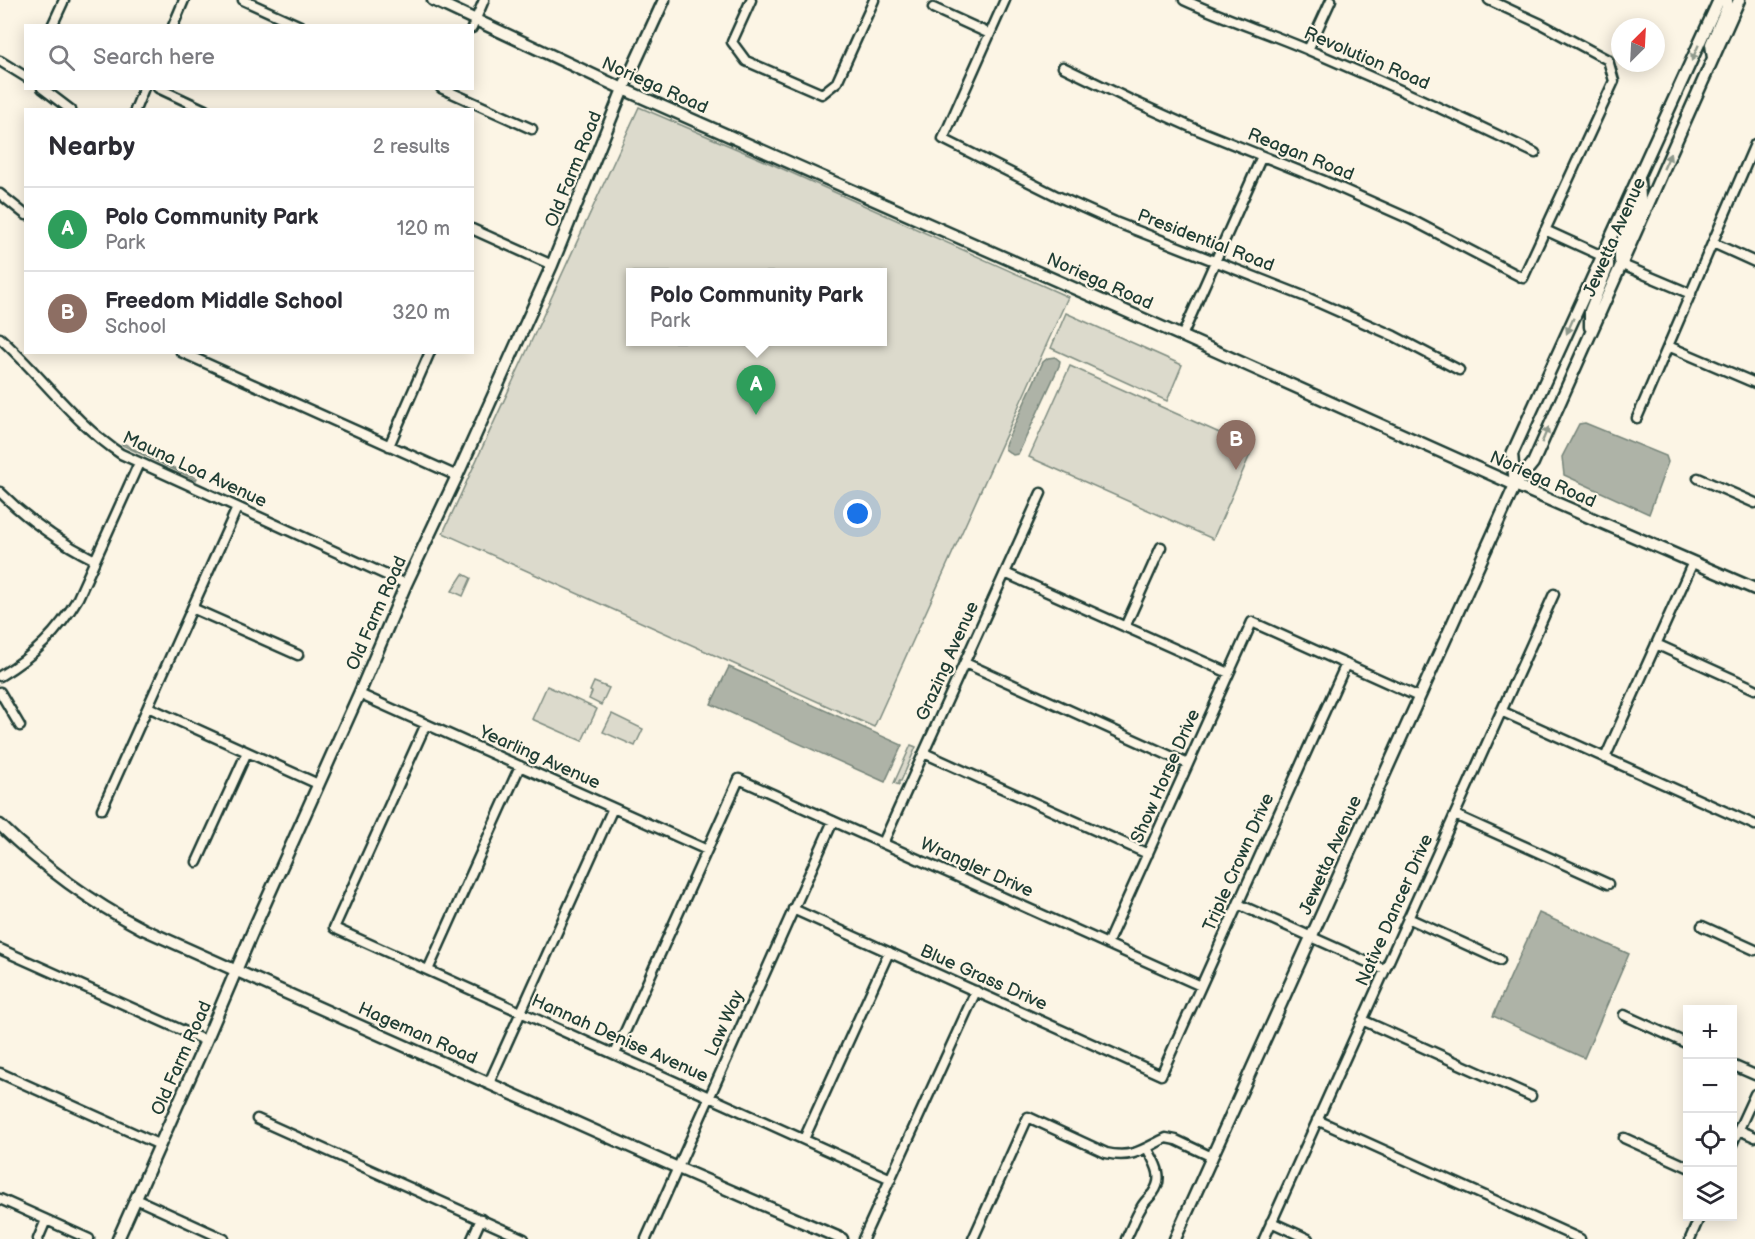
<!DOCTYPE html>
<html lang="en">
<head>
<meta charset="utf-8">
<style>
  :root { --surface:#fff; --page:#f2f2f3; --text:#2b2b33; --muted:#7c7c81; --line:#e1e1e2; --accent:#c8321e }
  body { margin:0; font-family:"Balsamiq Sans",sans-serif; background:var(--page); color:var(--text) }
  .controls { position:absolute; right:18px; bottom:18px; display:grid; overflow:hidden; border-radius:0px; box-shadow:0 3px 15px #0003 }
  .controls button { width:54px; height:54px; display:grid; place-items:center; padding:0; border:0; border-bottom:2px solid var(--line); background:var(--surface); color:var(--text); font:30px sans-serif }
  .compass { position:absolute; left:1611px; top:18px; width:54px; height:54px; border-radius:50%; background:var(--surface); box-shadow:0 3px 15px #0003; rotate:24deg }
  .you { position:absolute; left:858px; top:514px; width:21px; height:21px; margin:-15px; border:4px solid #fff; border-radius:50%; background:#1a73e8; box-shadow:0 0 0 9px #1a73e833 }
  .badge { display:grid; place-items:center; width:39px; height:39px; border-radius:50%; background:var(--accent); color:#fff; font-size:20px; font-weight:700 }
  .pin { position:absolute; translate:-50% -50px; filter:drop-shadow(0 2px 3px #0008) }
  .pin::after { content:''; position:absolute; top:32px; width:21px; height:18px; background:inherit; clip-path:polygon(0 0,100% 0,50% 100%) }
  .popup { position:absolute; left:626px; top:268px; width:261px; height:78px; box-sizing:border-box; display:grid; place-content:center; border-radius:0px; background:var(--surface); filter:drop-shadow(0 2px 4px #0005); font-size:20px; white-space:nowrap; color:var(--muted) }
  .popup b { font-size:22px; color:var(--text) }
  .popup::after { content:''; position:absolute; left:50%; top:100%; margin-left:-12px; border:12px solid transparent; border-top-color:var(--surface) }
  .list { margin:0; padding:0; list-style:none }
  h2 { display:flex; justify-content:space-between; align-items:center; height:78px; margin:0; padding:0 24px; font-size:26px }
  h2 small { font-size:20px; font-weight:400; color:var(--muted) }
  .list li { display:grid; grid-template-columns:39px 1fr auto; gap:18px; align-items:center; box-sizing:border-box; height:84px; padding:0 24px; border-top:2px solid var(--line) }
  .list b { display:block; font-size:22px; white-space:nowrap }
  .list p { margin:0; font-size:20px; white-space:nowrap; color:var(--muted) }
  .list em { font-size:20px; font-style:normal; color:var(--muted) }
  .icon { flex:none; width:33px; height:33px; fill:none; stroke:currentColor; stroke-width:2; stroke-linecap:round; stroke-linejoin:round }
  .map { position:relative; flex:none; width:1755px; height:1239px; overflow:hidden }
  .search { position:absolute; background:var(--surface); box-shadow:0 3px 15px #0003; left:24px; top:24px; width:450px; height:66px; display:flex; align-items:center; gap:15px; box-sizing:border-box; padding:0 21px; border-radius:0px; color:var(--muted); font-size:22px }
  .panel { position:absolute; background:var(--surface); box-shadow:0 3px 15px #0003; left:24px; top:108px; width:450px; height:246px; border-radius:0px }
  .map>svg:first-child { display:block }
  .green { fill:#dcdacc; stroke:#7e8c80; stroke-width:1.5; fill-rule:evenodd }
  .water { fill:#aeb3a7; stroke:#758479; stroke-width:1.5 }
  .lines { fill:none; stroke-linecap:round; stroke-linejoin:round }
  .minor-casing { stroke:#1f3d34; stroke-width:13 }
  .tertiary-casing { stroke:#1f3d34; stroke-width:15 }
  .secondary-casing { stroke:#1f3d34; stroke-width:15 }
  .minor { stroke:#fcf5e5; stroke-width:8 }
  .tertiary { stroke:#fcf5e5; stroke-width:10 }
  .secondary { stroke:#fcf5e5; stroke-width:10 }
  .oneway { fill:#8e998c }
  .labels { text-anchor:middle; stroke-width:4.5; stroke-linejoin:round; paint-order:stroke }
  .street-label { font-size:18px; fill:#1f3d34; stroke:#fcf5e5 }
</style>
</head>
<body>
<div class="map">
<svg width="1755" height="1239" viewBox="0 0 1755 1239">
  <rect width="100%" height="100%" fill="#fcf5e5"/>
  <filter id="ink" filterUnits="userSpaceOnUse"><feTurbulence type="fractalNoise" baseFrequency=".0167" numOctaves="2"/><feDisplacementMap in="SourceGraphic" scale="12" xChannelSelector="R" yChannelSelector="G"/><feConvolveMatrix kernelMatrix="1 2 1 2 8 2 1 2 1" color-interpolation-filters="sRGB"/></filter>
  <g filter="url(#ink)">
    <path class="green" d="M639,107L765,161L1068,297L874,727L443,533ZM630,272H882V342H630Z
      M1066,313L1182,365L1167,401L1051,348Z
      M1070,366L1253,448L1213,539L1029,457Z
      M123,443L143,454L197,478L196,480L122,445Z
      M463,574L471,578L463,596L452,591Z
      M594,682L609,688L601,705L589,699L592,692L590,691Z
      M547,686L597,709L582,741L532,719Z
      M612,714L643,729L635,746L603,732Z
      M911,745L916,747L901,781H899V785L894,783Z"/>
    <path class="water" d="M1055,357L1060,361L1059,366L1021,448L1018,454L1013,455L1005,449V445L1043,362L1048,358Z
      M1585,423L1666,456L1668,462L1649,514L1564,475L1562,457L1579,424Z
      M729,667L902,745L885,782L711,704Z
      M1539,913L1629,954L1584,1058L1493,1016Z"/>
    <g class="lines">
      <g class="minor-casing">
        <path id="minor" d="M243,0L300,26
          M751,0L732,42L746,61L822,94L837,82L874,0
          M1005,0L943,139L1057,196L1115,222L1306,297L1394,336L1459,370
          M1184,0C1225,19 1269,33 1311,51C1386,83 1461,117 1535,153
          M933,8L990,34
          M52,26L64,0
          M173,26L184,0
          M472,28L484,0
          M1308,50L1331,0
          M0,61L26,77
          M1063,67L1135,102L1193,128L1322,180L1410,219L1523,278L1614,81L1608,60L1541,24L1489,0
          M42,88L71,110
          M158,88L205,110
          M441,88L532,129
          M135,110L144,88
          M0,194L26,215
          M472,229L552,265
          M1545,230L1602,256
          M1713,243L1755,262
          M1620,264L1691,294
          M1182,336L1262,156
          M0,338C42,376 74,423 121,454L406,584
          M1668,346L1755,383
          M181,352L457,476
          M1637,418L1755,144
          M389,446L430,352
          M1698,478L1755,503
          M0,492C28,520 59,542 95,560
          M1005,573L1229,673
          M192,608L298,655
          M1125,627L1161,547
          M1656,644L1755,689
          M965,663L1188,764
          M0,676C34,656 58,632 78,598L139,463
          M0,692L20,726
          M359,694L707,850
          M148,707L318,784
          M1501,711L1755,825
          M426,724L334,928L891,1179
          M924,753L1148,854
          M1605,758L1693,562
          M102,809L237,508
          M1455,815L1608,884
          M883,843L1041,493
          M197,862L247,752
          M1238,904L1385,970
          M793,909L1161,1075L1346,664
          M1408,918L1500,960
          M1702,926L1755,950
          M1107,944L1252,622L1419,697
          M0,949L206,1041
          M428,970L520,766
          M1624,1015L1688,1044
          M1362,1020L1531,1096
          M615,1054L739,779L1201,986
          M1732,1065L1755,1075
          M0,1073L160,1145
          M489,1083L613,808
          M257,1119L524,1239
          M1317,1120L1580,1239
          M1739,1130L1755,1137
          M1624,1138L1688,1167
          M804,1139L889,952
          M1732,1144L1755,1094
          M0,1199L89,1239
          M136,1199L224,1239
          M1271,1222L1308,1239
          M38,1239L46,1220
          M472,1239L481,1219
          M646,1239L833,821
          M863,1239L976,991
          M973,1239L1028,1117L1106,1153C1133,1159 1143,1149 1166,1138L1176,1140L1212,1157
          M1126,1239C1131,1229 1135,1218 1141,1208C1144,1202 1149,1198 1153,1193C1165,1177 1155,1163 1147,1148
          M1264,1239L1554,594
          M1690,1239L1700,1216"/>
      </g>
      <g class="tertiary-casing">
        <path id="tertiary" d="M433,0L623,89L1182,336L1515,485L1755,589
          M1713,58L1711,44L1727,7V0
          M1620,261V246L1640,199L1639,179
          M1590,327V311L1608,266V263L1602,256
          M1515,485L1512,454L1719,0
          M118,1239L206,1041L255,926L359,694L406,584L457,476L552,265L623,89L664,0
          M1175,1239L1515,485L1533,463L1739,0"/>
      </g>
      <g class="secondary-casing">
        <path id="secondary" d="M0,825C43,867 89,901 143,929L678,1168L842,1239"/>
      </g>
      <use href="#minor" class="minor"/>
      <use href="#tertiary" class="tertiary"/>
      <use href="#secondary" class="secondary"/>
    </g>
    <defs><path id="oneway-solid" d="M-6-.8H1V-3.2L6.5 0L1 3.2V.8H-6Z" transform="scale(1.5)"/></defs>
    <g class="oneway">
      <use href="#oneway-solid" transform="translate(1695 53) rotate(114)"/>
      <use href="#oneway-solid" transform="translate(1667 161) rotate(-66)"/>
      <use href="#oneway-solid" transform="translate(1570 326) rotate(114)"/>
      <use href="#oneway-solid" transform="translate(1545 435) rotate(-67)"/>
    </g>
  </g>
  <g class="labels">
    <g class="street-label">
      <text transform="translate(1367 58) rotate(23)" y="6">Revolution Road</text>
      <text transform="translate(655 85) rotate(24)" y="6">Noriega Road</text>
      <text transform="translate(1301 154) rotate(22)" y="6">Reagan Road</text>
      <text transform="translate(573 169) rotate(-68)" y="6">Old Farm Road</text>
      <text transform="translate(1614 237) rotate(-66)" y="6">Jewetta Avenue</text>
      <text transform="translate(1206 240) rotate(21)" y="6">Presidential Road</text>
      <text transform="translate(1100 281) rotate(24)" y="6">Noriega Road</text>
      <text transform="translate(195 469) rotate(25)" y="6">Mauna Loa Avenue</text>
      <text transform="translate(1543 479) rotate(24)" y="6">Noriega Road</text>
      <text transform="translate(376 613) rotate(-66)" y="6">Old Farm Road</text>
      <text transform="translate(947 661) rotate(-66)" y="6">Grazing Avenue</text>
      <text transform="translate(540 757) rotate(24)" y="6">Yearling Avenue</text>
      <text transform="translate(1165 776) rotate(-66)" y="6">Show Horse Drive</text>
      <text transform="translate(1330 855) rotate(-66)" y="6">Jewetta Avenue</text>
      <text transform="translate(1238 862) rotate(-66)" y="6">Triple Crown Drive</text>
      <text transform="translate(977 867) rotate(24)" y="6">Wrangler Drive</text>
      <text transform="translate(1394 910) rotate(-66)" y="6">Native Dancer Drive</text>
      <text transform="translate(984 977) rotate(24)" y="6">Blue Grass Drive</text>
      <text transform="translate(724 1023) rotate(-66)" y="6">Law Way</text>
      <text transform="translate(418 1033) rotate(24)" y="6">Hageman Road</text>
      <text transform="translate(620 1038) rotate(24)" y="6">Hannah Denise Avenue</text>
      <text transform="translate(181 1058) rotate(-66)" y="6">Old Farm Road</text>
    </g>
  </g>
</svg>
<div class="controls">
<button>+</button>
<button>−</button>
<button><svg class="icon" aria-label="locate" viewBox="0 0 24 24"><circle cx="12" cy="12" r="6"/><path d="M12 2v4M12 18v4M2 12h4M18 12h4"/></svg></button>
<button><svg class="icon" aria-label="layers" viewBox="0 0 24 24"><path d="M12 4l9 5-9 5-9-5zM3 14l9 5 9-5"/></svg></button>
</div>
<svg class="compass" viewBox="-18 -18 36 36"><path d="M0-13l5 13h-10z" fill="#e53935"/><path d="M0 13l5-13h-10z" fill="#7c7c81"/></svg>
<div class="you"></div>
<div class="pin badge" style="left:756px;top:415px;background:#2e9e5b">A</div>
<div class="popup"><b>Polo Community Park</b>Park</div>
<div class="pin badge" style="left:1236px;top:470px;background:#8d6e63">B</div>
<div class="search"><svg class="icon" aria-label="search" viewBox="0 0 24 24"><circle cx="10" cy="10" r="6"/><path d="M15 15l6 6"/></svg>Search here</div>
<section class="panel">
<h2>Nearby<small>2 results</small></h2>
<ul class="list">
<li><span class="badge" style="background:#2e9e5b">A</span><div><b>Polo Community Park</b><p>Park</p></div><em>120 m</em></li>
<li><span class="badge" style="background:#8d6e63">B</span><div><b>Freedom Middle School</b><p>School</p></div><em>320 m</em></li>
</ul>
</section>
</div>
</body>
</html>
